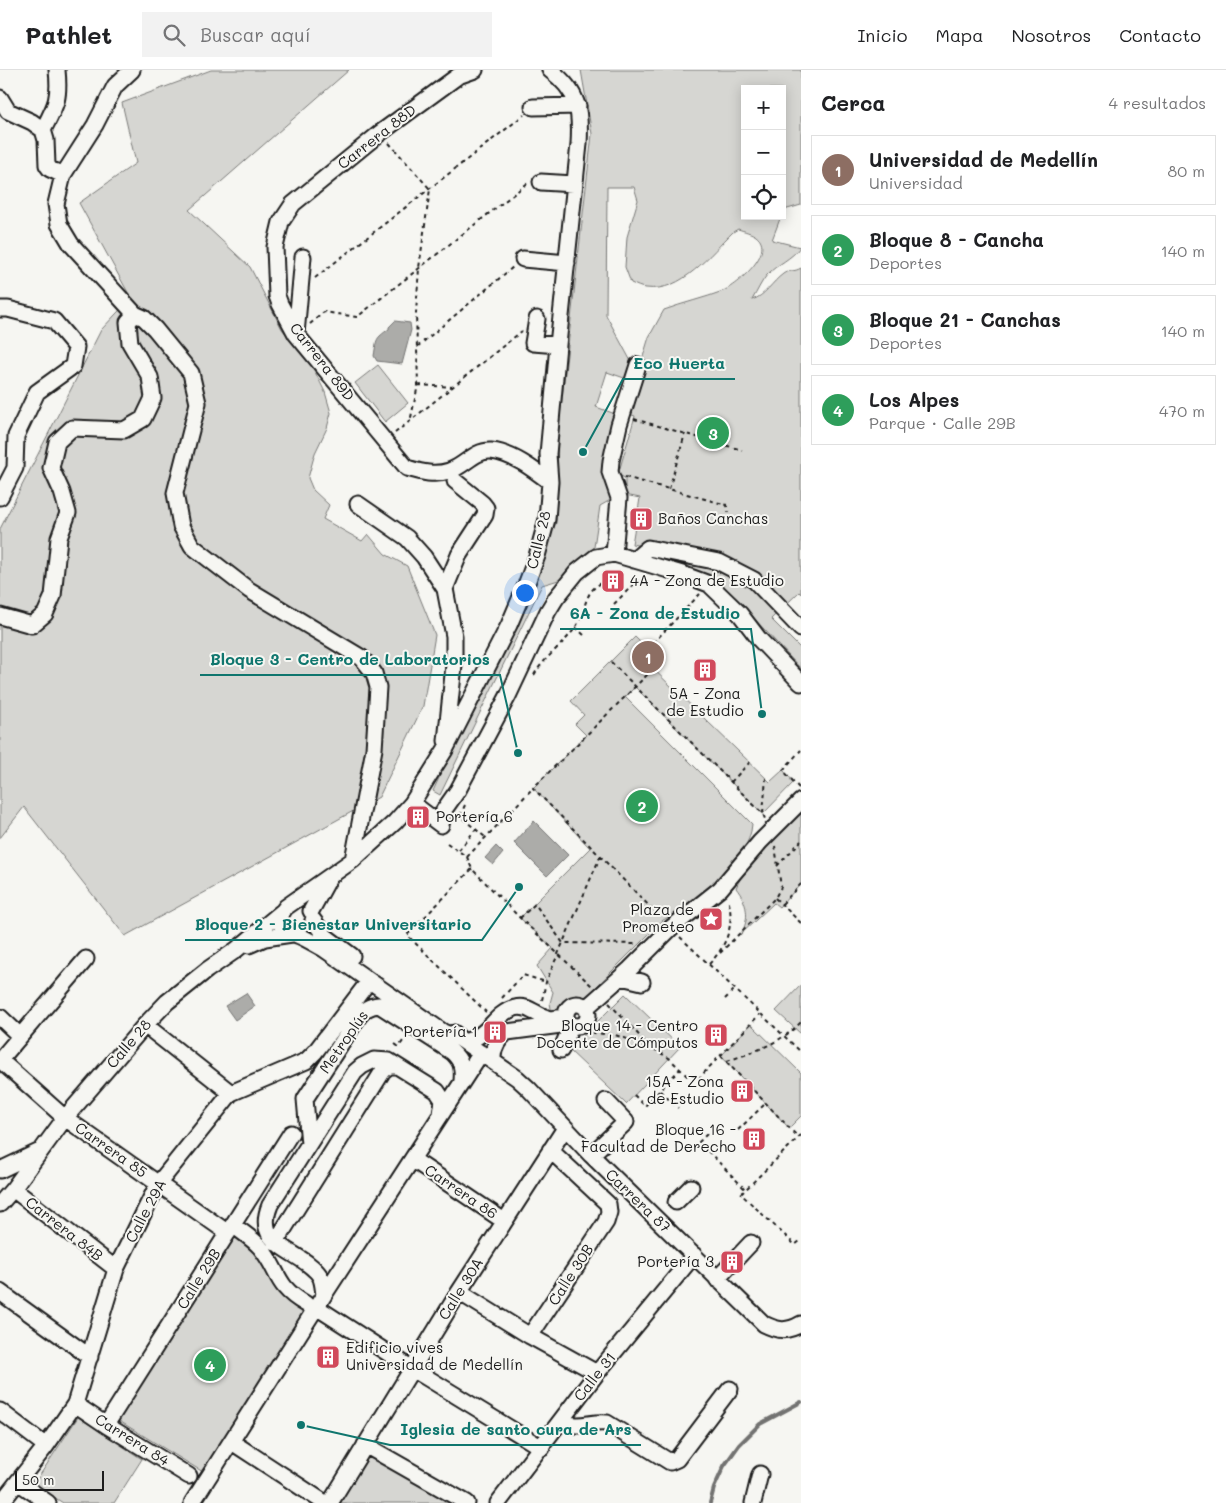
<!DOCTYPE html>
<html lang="es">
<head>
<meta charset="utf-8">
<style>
  :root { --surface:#fff; --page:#f2f2f2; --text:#202124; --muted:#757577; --line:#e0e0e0; --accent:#d1495b }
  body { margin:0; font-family:Mali,sans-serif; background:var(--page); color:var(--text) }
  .controls { position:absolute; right:15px; top:15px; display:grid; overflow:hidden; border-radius:0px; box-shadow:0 2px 12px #0003 }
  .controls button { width:45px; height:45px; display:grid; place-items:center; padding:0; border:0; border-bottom:1px solid var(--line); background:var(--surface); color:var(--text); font:25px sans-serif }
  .scale { position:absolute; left:15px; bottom:12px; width:89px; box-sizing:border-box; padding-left:5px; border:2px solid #1c1c1c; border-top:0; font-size:14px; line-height:18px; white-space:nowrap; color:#1c1c1c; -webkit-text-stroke:4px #f6f6f2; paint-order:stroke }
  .you { position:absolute; left:524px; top:522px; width:18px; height:18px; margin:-12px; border:4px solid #fff; border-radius:50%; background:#1a73e8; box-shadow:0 0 0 8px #1a73e833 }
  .badge { display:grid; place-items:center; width:32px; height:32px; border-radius:50%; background:var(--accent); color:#fff; font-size:16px; font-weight:700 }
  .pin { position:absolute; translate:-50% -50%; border:2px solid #fff; box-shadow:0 1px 5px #0006 }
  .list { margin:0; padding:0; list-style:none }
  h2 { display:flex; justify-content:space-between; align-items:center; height:65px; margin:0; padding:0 20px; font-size:21px }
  h2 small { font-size:16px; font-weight:400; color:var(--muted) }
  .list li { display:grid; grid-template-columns:32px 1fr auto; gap:15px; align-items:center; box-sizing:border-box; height:70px; margin:0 10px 10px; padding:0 10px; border:1px solid var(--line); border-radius:0px }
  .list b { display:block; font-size:19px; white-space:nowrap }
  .list p { margin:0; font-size:16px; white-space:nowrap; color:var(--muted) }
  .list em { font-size:16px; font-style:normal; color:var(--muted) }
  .icon { flex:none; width:28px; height:28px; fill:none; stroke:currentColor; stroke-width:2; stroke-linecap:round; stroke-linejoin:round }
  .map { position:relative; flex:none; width:801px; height:1433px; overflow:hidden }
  header { display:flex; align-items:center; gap:30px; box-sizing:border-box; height:70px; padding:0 25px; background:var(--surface); border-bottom:1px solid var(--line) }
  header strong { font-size:24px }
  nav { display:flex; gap:28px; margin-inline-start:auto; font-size:18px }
  .search { width:350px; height:45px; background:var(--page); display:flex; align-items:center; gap:12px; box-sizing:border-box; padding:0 18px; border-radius:0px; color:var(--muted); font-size:19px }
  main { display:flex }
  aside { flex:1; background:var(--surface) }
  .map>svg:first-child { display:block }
  .green { fill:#d6d6d2; stroke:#797977 }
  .water { fill:#acaca9; stroke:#727271 }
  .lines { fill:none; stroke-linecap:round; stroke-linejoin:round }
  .stream { stroke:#727271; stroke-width:4 }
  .minor-casing { stroke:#1c1c1c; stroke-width:19 }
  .path { stroke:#1c1c1c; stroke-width:2; stroke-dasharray:4 4; stroke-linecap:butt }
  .minor { stroke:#f6f6f2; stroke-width:15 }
  .labels { text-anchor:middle; stroke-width:4; stroke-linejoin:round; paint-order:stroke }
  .street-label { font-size:15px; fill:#1c1c1c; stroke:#f6f6f2 }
  .poi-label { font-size:15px; fill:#1c1c1c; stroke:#f6f6f2; text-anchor:end }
  .leader { fill:none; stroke:#0f766e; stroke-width:2 }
  .callout-dot { fill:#0f766e; stroke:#f6f6f2; stroke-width:2 }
  .callout-label { font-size:16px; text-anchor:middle; font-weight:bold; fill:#0f766e; stroke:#f6f6f2; stroke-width:4; stroke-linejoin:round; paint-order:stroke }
</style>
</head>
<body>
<header>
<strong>Pathlet</strong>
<div class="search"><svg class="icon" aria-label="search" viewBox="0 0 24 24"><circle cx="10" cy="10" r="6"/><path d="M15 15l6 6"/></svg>Buscar aquí</div>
<nav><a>Inicio</a><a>Mapa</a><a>Nosotros</a><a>Contacto</a></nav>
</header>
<main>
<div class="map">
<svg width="801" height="1433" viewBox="0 0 801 1433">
  <rect width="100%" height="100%" fill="#f6f6f2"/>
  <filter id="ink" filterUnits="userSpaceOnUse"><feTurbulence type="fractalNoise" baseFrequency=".02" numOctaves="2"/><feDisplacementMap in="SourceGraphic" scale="10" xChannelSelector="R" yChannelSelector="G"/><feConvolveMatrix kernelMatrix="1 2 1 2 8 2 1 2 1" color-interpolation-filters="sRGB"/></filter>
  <g filter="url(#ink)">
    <path class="green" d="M211,0H349L189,140L250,197L282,259L311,294L325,322L331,343L327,358L315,383L308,408L313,420L329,435L323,449L362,471L368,464L385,484L407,496L435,565L423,636L379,727L125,866L24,737L0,768V459L101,260L131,228L79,133L136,93L122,33Z
      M581,0H801V135L784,140L782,143V19H745V146H781L772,170L800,177C792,189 777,194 767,205C761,212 757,222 752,230C765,226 772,212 783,204C788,200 795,202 801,198V524L799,522L771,549L801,579V599L726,518L708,505L661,489L664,481L632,474L635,456L645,458L648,443L638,441L640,428L625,425V408L618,405L635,346L626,343L649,267L664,240C683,233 705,228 723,221C736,215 777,182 756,166C752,163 744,161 738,159L733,162C710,184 682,223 646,218C641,218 636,215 631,213L625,197L627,167L638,130L634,117H607L606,245L633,295L630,310L607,302L596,337L618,345L614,428L600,436L594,477L562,509L542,515L440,725L433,721L556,453L558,364L592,64Z
      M378,295L408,333L385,352L355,313Z
      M635,567L649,581L642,588L770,712L783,700L794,712L763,744L635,617L625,627L752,754C750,792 694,836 663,850L579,934L573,935L566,943L552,944L550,933L553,922L537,896L553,878L520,848L590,778L533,718L586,665L575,654L584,645L571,631Z
      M801,740V814L779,837L774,833L740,865C751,849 747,832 736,818C747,789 780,762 801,740Z
      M801,915V964L776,941Z
      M625,924L680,977L626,1034L569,980Z
      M751,954L801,1003V1046L789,1058L721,986Z
      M233,1165L253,1179L304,1241L203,1402L116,1349Z
      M78,1347L142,1389L114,1433H63L34,1414Z
      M365,1380L455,1433H338Z"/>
    <path class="water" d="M395,251L410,253L411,260L402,294L377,291L374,286C377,268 375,269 389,259V257Z
      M534,751L568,785L547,806L514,773Z
      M496,776L503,783L493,795L485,788Z
      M246,923L255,936L235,950L225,936Z"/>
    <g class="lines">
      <path class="stream" d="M710,1433L714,1418L724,1396L739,1375L760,1354L801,1332"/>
      <g class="minor-casing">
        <path id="minor" d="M132,0L115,16L95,55L63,105L56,134L59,154L71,174L135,244
          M475,0L458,6L380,63L293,134L281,152L275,177L277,226L280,234L296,264L407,398C421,402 434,406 449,401C464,397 474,380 491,381C512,383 533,399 550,412
          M0,28L8,41L32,52L43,60L46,70L47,95L50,99L63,105
          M533,37L578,36
          M43,60C56,35 60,29 57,0
          M541,112L574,114
          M523,189L567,193
          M0,239H8L54,251L76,277L73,296L37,322L16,366L15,398L0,427
          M537,249L533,273L558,275
          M296,264L303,187
          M358,434L407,468L424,487L445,519L454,566V595L446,671
          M614,484L619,428L610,402L611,391L619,355L638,295
          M634,490L648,478L719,492L754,510L801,559
          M445,519L459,485L485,445L486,438L482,433L455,411
          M0,546L32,555L45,544L53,526L59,468L68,443L62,422L51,398L57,372L72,358L124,360L143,349L153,328L150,307L130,273L128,252L135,244L144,248L155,259L191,303L198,333L175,423L181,456L192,476L249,520L362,588L374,603L378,617L374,679L353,790
          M412,733L441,755L444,740L458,720L508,626L548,541L556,528L577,502L596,487L614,484L682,504L709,514L740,544L759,569L801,613
          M311,841L328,810
          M313,850L325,866L352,886
          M249,875L265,868L292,864
          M86,889L0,990L65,1048L228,1163
          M621,907L642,912
          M566 945a11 11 0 1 1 22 0a11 11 0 1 1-22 0Z
          M586,938L630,899L671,858L720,819L760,772L801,731
          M0,947L20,966
          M145,955L231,1023
          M454,963L460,969L517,1008L528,1018L591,1085L764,1254C778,1261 787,1262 801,1254
          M460,969L443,962L324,879C317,875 310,871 302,867C288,861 270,856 286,837L353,790L395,752L412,733L445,680L509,555L526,515L537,486L547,449L550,412L548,384L558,275L579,74C581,40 579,22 550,0
          M464,972C490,966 493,944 515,938C527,934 536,945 547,948C553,950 561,947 566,947
          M561,980L572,955
          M493,991C492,979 497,970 507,962L561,955
          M309,1074L305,1029L359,946C365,939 369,936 379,935L452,982C462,991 463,998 462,1011
          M591,1085L626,1052L606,1031
          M418,1093L504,1151
          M0,1100L40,1081
          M13,1119L116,1199
          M676,1132L691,1117
          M0,1134L13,1119L65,1048L145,955L167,932L207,900L236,880L283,841
          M233,1155C242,1162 253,1169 260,1177C280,1201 274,1216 306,1234
          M275,1173L383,1001L389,996H396
          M717,1209L751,1173
          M0,1222L90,1287
          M459,1222L530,1266L597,1303
          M324,1225C323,1218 323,1212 320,1206C303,1180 252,1178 270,1135L355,1002L362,996L374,990L389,991L437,1021L443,1030L441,1044
          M324,1242L411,1298L542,1378
          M530,1266L606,1152L609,1142L608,1134L550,1080
          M75,1334L106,1355L189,1406
          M0,1341L46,1376
          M561,1351C581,1360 588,1351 607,1353L670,1392L677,1389L730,1319
          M106,1355L291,1063
          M365,1375L467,1433
          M238,1376L325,1433
          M18,1412L48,1433
          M1,1433L46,1376L75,1334L116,1199L158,1114L231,1023L306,991L315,982L369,911
          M192,1433L324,1225L481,983
          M330,1433L459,1222L565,1058
          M498,1433L597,1303L694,1185
          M753,1433L760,1404"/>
      </g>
      <path class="path" d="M389,73L430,119L419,198L416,243L418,315L410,352
        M315,208L524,45
        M310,254L324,242L357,247L529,112
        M417,277L513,197
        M418,315L453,317
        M634,349L742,380
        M395,363L522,261
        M625,407L727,435L728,442
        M669,419L685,364
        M614,534L638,510
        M575,557L584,565
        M653,573L700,524
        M611,592L763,744L765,749
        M653,599L533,718L661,848
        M534,605C545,586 565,574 577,555C587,539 583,520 604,512
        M731,712L750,692
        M799,718L783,700L801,680
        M465,735L460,746L485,767
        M763,743L766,708
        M447,773L467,787L472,799L520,848L592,916
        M459,780L476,759
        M467,787L533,718
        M777,796L801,771
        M472,799L407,865L486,942
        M775,828L801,853
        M782,834L801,814
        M520,848L535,834L563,873L636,874
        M680,867L801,982
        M720,883L775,828L781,817L775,776
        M709,894C727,876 735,854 728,829
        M502,928L523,905L546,912
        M725,929L734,920
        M542,930L546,912L600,787
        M609,933L649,976L669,988L689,1008
        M584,962L615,965L647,975
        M395,974L399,977L405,968
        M721,986L798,1067
        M727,991C754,982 781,973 801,952
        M698,1009L760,944
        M660,1021L678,1038
        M634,1025L645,1036L680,999
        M738,1060L766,1033
        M707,1064L699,1072L745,1119
        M801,1065L741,1124L795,1175L801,1170"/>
      <use href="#minor" class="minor"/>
    </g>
  </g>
  <defs>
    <g id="building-square" transform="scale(1.25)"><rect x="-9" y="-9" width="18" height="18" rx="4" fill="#d1495b" stroke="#f6f6f2"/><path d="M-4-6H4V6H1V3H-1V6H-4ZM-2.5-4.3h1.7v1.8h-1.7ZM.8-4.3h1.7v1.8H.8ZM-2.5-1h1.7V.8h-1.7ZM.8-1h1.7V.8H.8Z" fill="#fff"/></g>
    <g id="sight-square" transform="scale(1.25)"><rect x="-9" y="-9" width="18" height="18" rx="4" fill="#d1495b" stroke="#f6f6f2"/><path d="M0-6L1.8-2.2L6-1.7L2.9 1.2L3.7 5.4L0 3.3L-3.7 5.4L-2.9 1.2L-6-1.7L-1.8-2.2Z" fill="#fff"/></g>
  </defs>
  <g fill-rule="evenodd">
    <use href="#building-square" x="641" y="449"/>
    <use href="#building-square" x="613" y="511"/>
    <use href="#building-square" x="705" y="600"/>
    <use href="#building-square" x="418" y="747"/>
    <use href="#sight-square" x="711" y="849"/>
    <use href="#building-square" x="495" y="962"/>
    <use href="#building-square" x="716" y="965"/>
    <use href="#building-square" x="742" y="1021"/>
    <use href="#building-square" x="754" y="1069"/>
    <use href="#building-square" x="732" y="1192"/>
    <use href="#building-square" x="328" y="1287"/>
  </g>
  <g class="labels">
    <g class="street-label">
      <text transform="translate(377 67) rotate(-38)" y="5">Carrera 88D</text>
      <text transform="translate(322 292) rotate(52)" y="5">Carrera 89D</text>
      <text transform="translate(539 470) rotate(-76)" y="5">Calle 28</text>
      <text transform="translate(344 972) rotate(-55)" y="5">Metroplús</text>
      <text transform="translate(129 974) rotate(-49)" y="5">Calle 28</text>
      <text transform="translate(111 1080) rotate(35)" y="5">Carrera 85</text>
      <text transform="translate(461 1122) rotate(34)" y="5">Carrera 86</text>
      <text transform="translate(638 1131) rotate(44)" y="5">Carrera 87</text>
      <text transform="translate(146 1141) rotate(-62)" y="5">Calle 29A</text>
      <text transform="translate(64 1159) rotate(38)" y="5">Carrera 84B</text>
      <text transform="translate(571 1205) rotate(-57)" y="5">Calle 30B</text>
      <text transform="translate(199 1209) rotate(-58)" y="5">Calle 29B</text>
      <text transform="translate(461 1219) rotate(-58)" y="5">Calle 30A</text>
      <text transform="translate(595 1307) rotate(-52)" y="5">Calle 31</text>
      <text transform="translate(132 1370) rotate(32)" y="5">Carrera 84</text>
    </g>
    <g class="poi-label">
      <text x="658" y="454" text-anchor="start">Baños Canchas</text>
      <text x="630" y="516" text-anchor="start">4A - Zona de Estudio</text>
      <text x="705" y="629" text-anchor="middle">5A - Zona<tspan x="705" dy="17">de Estudio</tspan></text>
      <text x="436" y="752" text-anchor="start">Portería 6</text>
      <text x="694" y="845">Plaza de<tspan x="694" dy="17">Prometeo</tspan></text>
      <text x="698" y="961">Bloque 14 - Centro<tspan x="698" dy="17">Docente de Cómputos</tspan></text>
      <text x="478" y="967">Portería 1</text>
      <text x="724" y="1017">15A - Zona<tspan x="724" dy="17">de Estudio</tspan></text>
      <text x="736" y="1065">Bloque 16 -<tspan x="736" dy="17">Facultad de Derecho</tspan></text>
      <text x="714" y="1197">Portería 3</text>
      <text x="346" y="1283" text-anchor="start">Edificio vives<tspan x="346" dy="17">Universidad de Medellín</tspan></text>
    </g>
  </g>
  <path class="leader" d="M583 382L623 309H735M762 644L751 559H560M518 683L500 605H200M519 817L482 870H185M301 1355L390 1375H641"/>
  <g class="callout-dot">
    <circle cx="583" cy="382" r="5"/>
    <circle cx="762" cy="644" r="5"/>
    <circle cx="518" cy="683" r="5"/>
    <circle cx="519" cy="817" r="5"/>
    <circle cx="301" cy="1355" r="5"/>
  </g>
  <g class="callout-label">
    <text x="679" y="299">Eco Huerta</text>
    <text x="655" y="549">6A - Zona de Estudio</text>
    <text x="350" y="595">Bloque 3 - Centro de Laboratorios</text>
    <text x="333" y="860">Bloque 2 - Bienestar Universitario</text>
    <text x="516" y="1365">Iglesia de santo cura de Ars</text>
  </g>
</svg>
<div class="controls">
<button>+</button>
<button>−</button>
<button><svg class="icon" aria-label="locate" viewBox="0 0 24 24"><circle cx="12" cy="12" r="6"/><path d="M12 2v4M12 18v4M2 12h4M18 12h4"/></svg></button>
</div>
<div class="scale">50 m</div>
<div class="you"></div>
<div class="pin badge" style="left:648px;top:587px;background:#8d6e63">1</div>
<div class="pin badge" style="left:642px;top:736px;background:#2e9e5b">2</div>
<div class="pin badge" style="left:713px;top:363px;background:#2e9e5b">3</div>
<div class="pin badge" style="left:210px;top:1295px;background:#2e9e5b">4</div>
</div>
<aside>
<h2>Cerca<small>4 resultados</small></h2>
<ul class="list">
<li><span class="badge" style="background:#8d6e63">1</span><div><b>Universidad de Medellín</b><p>Universidad</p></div><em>80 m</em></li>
<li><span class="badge" style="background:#2e9e5b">2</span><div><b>Bloque 8 - Cancha</b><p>Deportes</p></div><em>140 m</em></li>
<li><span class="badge" style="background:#2e9e5b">3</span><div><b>Bloque 21 - Canchas</b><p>Deportes</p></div><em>140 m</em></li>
<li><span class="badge" style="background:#2e9e5b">4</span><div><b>Los Alpes</b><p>Parque · Calle 29B</p></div><em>470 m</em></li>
</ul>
</aside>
</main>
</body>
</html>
